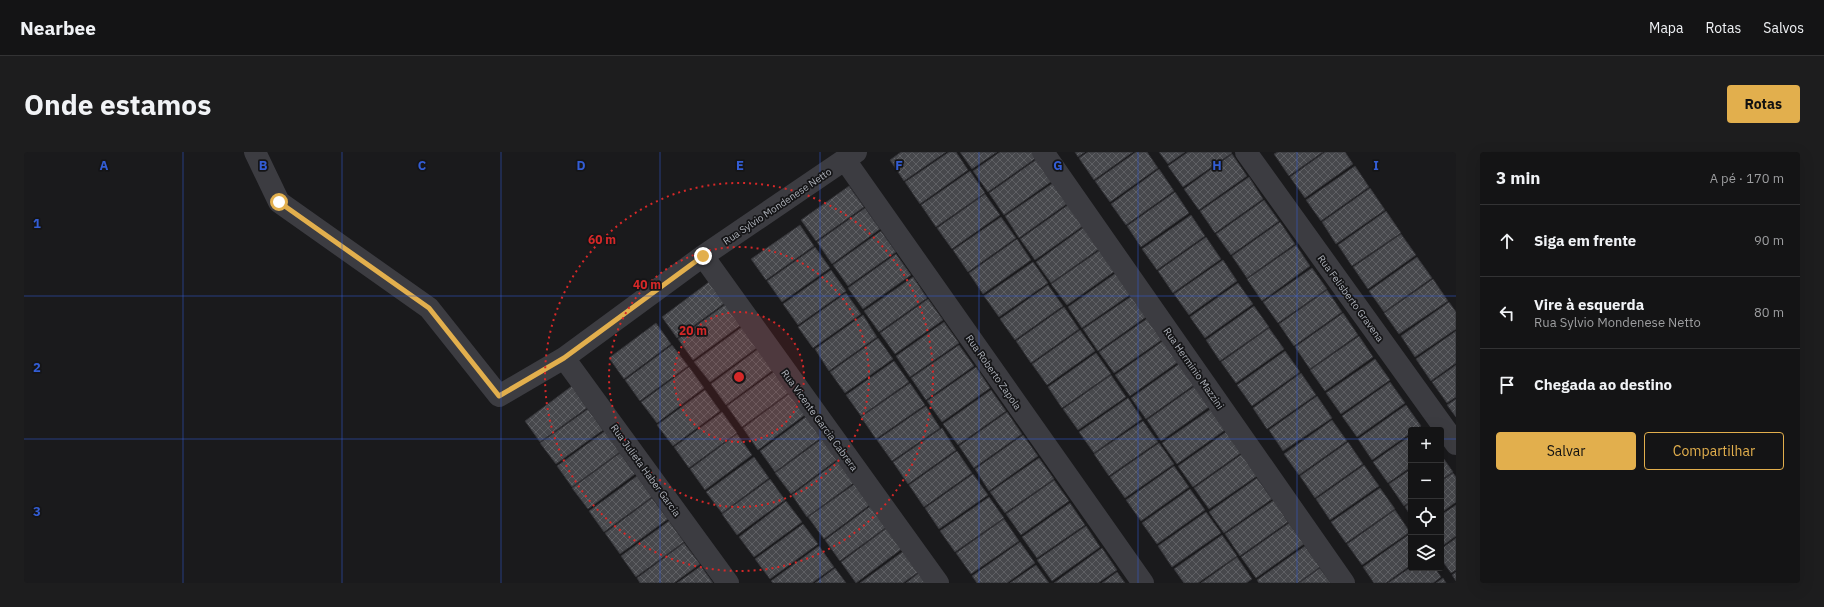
<!DOCTYPE html>
<html lang="pt">
<head>
<meta charset="utf-8">
<style>
  :root { --surface:#141415; --page:#1d1d1e; --text:#f1f3f6; --muted:#9d9ea0; --line:#333334; --accent:#e2af4d }
  body { margin:0; font-family:"IBM Plex Sans",sans-serif; background:var(--page); color:var(--text) }
  .controls { position:absolute; right:12px; bottom:12px; display:grid; overflow:hidden; border-radius:4px; box-shadow:0 4px 16px #0002 }
  .controls button { width:36px; height:36px; display:grid; place-items:center; padding:0; border:0; border-bottom:1px solid var(--line); background:var(--surface); color:var(--text); font:20px sans-serif }
  .stop { position:absolute; width:12px; height:12px; margin:-9px; border:3px solid #e2af4d; border-radius:50%; background:#fff }
  .stop.end { background:#e2af4d; border-color:#fff; box-shadow:0 1px 4px #0008 }
  .list { margin:0; padding:0; list-style:none }
  h2 { display:flex; justify-content:space-between; align-items:center; height:52px; margin:0; padding:0 16px; font-size:17px }
  h2 small { font-size:13px; font-weight:400; color:var(--muted) }
  .list li { display:grid; grid-template-columns:26px 1fr auto; gap:12px; align-items:center; box-sizing:border-box; height:72px; padding:0 16px; border-top:1px solid var(--line) }
  .list b { display:block; font-size:15px; white-space:nowrap }
  .list p { margin:0; font-size:13px; white-space:nowrap; color:var(--muted) }
  .list em { font-size:13px; font-style:normal; color:var(--muted) }
  .actions { display:flex; gap:8px; padding:12px 16px }
  .actions a { flex:1; padding:9px 0; border:1px solid var(--accent); border-radius:4px; text-align:center; font-size:14px; color:var(--accent) }
  .actions .main { background:var(--accent); color:#111 }
  .icon { flex:none; width:22px; height:22px; fill:none; stroke:currentColor; stroke-width:2; stroke-linecap:round; stroke-linejoin:round }
  .map { position:relative; flex:none; width:1432px; height:431px; overflow:hidden; border-radius:4px }
  header { display:flex; align-items:center; gap:24px; box-sizing:border-box; height:56px; padding:0 20px; background:var(--surface); border-bottom:1px solid var(--line) }
  header strong { font-size:19px }
  nav { display:flex; gap:22px; margin-inline-start:auto; font-size:14px }
  .intro { display:flex; align-items:center; justify-content:space-between; box-sizing:border-box; height:96px; padding:0 24px }
  h1 { margin:0; font-size:28px }
  .button { padding:10px 18px; border-radius:4px; background:var(--accent); color:#111; font-size:14px; font-weight:700 }
  main { display:flex; gap:24px; padding:0 24px }
  aside { flex:1; background:var(--surface); border-radius:4px; box-shadow:0 4px 16px #0002 }
  .map>svg:first-child { display:block }
  .building { fill:url(#building-cross-hatch); stroke:#343438 }
  .lines { fill:none; stroke-linecap:round; stroke-linejoin:round }
  .minor { stroke:#3c3c41; stroke-width:22 }
  .route { stroke:#e2af4d; stroke-width:5 }
  .grid { fill:none; stroke:#335dd4; stroke-width:1; stroke-opacity:0.55 }
  .ring { fill:none; stroke:#d62828; stroke-width:2; stroke-dasharray:2 4 }
  .labels { text-anchor:middle; stroke-width:3.5; stroke-linejoin:round; paint-order:stroke }
  .street-label { font-size:10px; fill:#aeb2ba; stroke:#151517 }
  .grid-label { font-size:13px; text-anchor:middle; font-weight:bold; fill:#335dd4; stroke:#151517; stroke-width:3.5; stroke-linejoin:round; paint-order:stroke }
  .centre { fill:#d62828; stroke:#151517; stroke-width:2 }
  .ring-label { font-size:12px; text-anchor:middle; font-weight:bold; fill:#d62828; stroke:#151517; stroke-width:3.5; stroke-linejoin:round; paint-order:stroke }
</style>
</head>
<body>
<header>
<strong>Nearbee</strong>
<nav><a>Mapa</a><a>Rotas</a><a>Salvos</a></nav>
</header>
<div class="intro"><h1>Onde estamos</h1><a class="button">Rotas</a></div>
<main>
<div class="map">
<svg width="1432" height="431" viewBox="0 0 1432 431">
  <defs>
    <pattern id="building-cross-hatch" width="8" height="8" patternUnits="userSpaceOnUse"><rect width="8" height="8" fill="#47484c"/><path d="M0 0l8 8M0 8l8-8" fill="none" stroke="#5f6064"/></pattern>
  </defs>
  <rect width="100%" height="100%" fill="#1a1a1c"/>
  <path class="building" d="M877,0H922L880,29L866,8Z
    M925,0H932L944,18L896,52L881,30Z
    M936,0H973L948,17Z
    M976,0H1008L1012,6L964,40L949,19Z
    M1051,0H1061L1054,5Z
    M1064,0H1109L1070,28L1055,6Z
    M1112,0H1123L1134,16L1086,50L1071,29Z
    M1135,0H1161L1144,12Z
    M1164,0H1207L1208,1L1159,35L1144,14Z
    M1254,0H1299L1265,24L1250,2Z
    M1301,0H1321L1329,12L1281,46L1266,25Z
    M1208,2L1223,24L1175,58L1160,37Z
    M1013,7L1028,29L980,63L965,41Z
    M1331,14L1345,35L1297,69L1282,48Z
    M1135,17L1150,39L1102,73L1087,52Z
    M946,19L961,41L912,75L897,53Z
    M1225,25L1239,47L1191,81L1176,59Z
    M1029,31L1044,51L995,86L981,64Z
    M825,34L840,55L792,89L777,68Z
    M1346,36L1361,58L1312,92L1298,70Z
    M1151,40L1165,61L1117,95L1103,74Z
    M961,42L976,63L928,97L913,76Z
    M1240,48L1255,69L1207,103L1192,82Z
    M1044,53L1059,74L1011,108L996,87Z
    M841,56L856,77L808,112L793,90Z
    M1362,59L1377,81L1328,114L1314,93Z
    M1167,63L1181,84L1133,118L1118,97Z
    M977,65L992,86L944,120L929,98Z
    M1256,70L1271,92L1223,126L1208,104Z
    M776,73L790,94L742,128L727,107Z
    M1060,75L1075,97L1027,131L1012,110Z
    M857,79L872,100L824,134L809,113Z
    M1377,82L1392,103L1344,137L1329,115Z
    M1182,85L1197,107L1149,141L1134,119Z
    M993,87L1007,108L959,142L945,121Z
    M1272,93L1286,114L1238,149L1223,127Z
    M791,95L806,116L758,150L743,129Z
    M1076,98L1091,119L1043,153L1027,132Z
    M872,102L887,123L839,157L824,136Z
    M1393,105L1408,126L1360,160L1345,139Z
    M1199,108L1213,129L1165,163L1150,142Z
    M1009,110L1024,131L975,165L960,144Z
    M1288,116L1303,137L1254,171L1239,150Z
    M807,118L822,139L774,173L759,152Z
    M1092,121L1107,142L1058,176L1044,155Z
    M889,125L903,146L855,180L840,159Z
    M1409,127L1424,149L1375,182L1360,161Z
    M685,130L701,151L653,186L638,165Z
    M1214,131L1229,152L1181,186L1166,165Z
    M1024,133L1039,154L991,188L976,167Z
    M1303,138L1318,160L1270,194L1255,172Z
    M822,141L837,162L789,196L774,175Z
    M1108,144L1122,165L1074,199L1059,177Z
    M904,147L919,168L871,202L856,181Z
    M1425,150L1432,160V177L1391,205L1377,184Z
    M702,152L717,173L669,208L654,187Z
    M1230,154L1245,175L1196,209L1182,188Z
    M1040,155L1055,177L1007,211L992,189Z
    M1319,161L1334,183L1286,217L1271,195Z
    M839,163L853,185L805,219L791,197Z
    M1124,166L1139,187L1090,221L1075,200Z
    M920,170L935,191L886,225L872,204Z
    M632,171L647,192L600,227L585,206Z
    M718,175L734,195L686,230L670,210Z
    M1245,176L1260,197L1212,231L1197,210Z
    M1056,178L1071,199L1023,233L1008,212Z
    M1432,179V211L1407,229L1392,207Z
    M1335,184L1349,205L1301,239L1286,218Z
    M854,186L869,207L821,241L806,220Z
    M1139,189L1154,210L1106,244L1091,223Z
    M648,193L664,214L616,249L601,228Z
    M935,193L950,214L902,248L887,226Z
    M734,197L749,218L702,253L687,232Z
    M1261,199L1276,220L1228,254L1213,233Z
    M1072,201L1087,222L1038,256L1024,235Z
    M1351,207L1366,228L1317,262L1302,241Z
    M870,209L885,230L837,264L822,243Z
    M1155,212L1170,233L1122,267L1107,246Z
    M1432,213V245L1423,251L1408,230Z
    M665,215L680,236L633,271L617,250Z
    M952,215L966,236L918,270L903,249Z
    M751,219L766,240L718,275L703,254Z
    M1277,221L1292,243L1243,277L1229,256Z
    M1087,223L1102,245L1054,278L1039,257Z
    M1366,230L1381,251L1333,285L1318,264Z
    M886,231L901,253L852,287L837,265Z
    M548,234L563,256L516,290L501,269Z
    M1171,234L1185,255L1137,289L1123,268Z
    M681,238L696,259L649,294L633,273Z
    M967,238L982,259L934,293L919,272Z
    M766,241L782,262L734,298L719,276Z
    M1293,244L1308,266L1259,299L1245,278Z
    M1104,246L1118,267L1070,301L1055,280Z
    M1432,247V265L1423,253Z
    M1382,253L1397,274L1391,278H1387V281L1348,308L1334,287Z
    M902,254L916,276L868,309L853,288Z
    M564,257L579,278L532,312L516,291Z
    M1187,257L1201,278L1153,312L1138,291Z
    M698,260L713,281L665,316L650,295Z
    M983,260L998,282L950,316L935,294Z
    M783,264L798,285L751,320L736,299Z
    M1308,268L1323,289L1275,323L1260,302Z
    M1119,269L1134,290L1085,324L1070,302Z
    M918,276L932,298L884,332L869,310Z
    M581,279L596,300L548,335L533,314Z
    M1202,280L1217,301L1169,335L1154,314Z
    M713,282L728,303L681,338L666,317Z
    M999,283L1014,304L965,339L951,317Z
    M1387,283V315L1364,331L1349,310Z
    M799,286L814,307L767,342L751,321Z
    M1324,290L1339,312L1291,346L1276,324Z
    M1135,291L1150,312L1101,346L1086,325Z
    M933,299L948,321L900,355L885,333Z
    M596,301L611,322L564,357L548,336Z
    M1218,302L1233,324L1185,357L1170,336Z
    M1417,303L1429,320L1417,328Z
    M730,305L745,326L698,361L682,340Z
    M1015,306L1030,327L981,361L966,340Z
    M815,308L831,330L783,365L768,343Z
    M1340,313L1355,334L1306,368L1292,347Z
    M1150,314L1165,335L1117,369L1102,348Z
    M1387,317V349L1380,354L1365,332Z
    M1429,321L1432,325V350L1417,361V329Z
    M949,322L964,343L915,377L901,356Z
    M613,324L628,345L580,380L565,359Z
    M1233,326L1248,347L1200,381L1185,360Z
    M746,327L761,348L713,383L698,362Z
    M1030,328L1045,349L997,383L982,362Z
    M832,331L847,352L800,387L784,365Z
    M1356,336L1371,357L1322,391L1307,370Z
    M1166,337L1181,358L1133,392L1118,371Z
    M965,345L980,366L931,400L916,379Z
    M628,346L644,367L596,402L581,381Z
    M1250,348L1264,370L1216,404L1201,382Z
    M762,349L778,370L730,405L715,385Z
    M1387,350V364L1381,355Z
    M1046,351L1061,373L1013,406L998,385Z
    M848,353L864,374L816,409L801,388Z
    M1432,353V384L1417,395V363Z
    M1371,358L1386,380L1338,413L1323,392Z
    M1182,360L1197,381L1148,415L1134,394Z
    M980,367L995,389L947,422L932,401Z
    M645,369L660,390L612,425L597,404Z
    M1265,371L1280,392L1232,426L1217,405Z
    M779,372L794,392L746,427L731,407Z
    M1062,374L1076,395L1028,429L1013,408Z
    M864,375L879,396L832,431L817,410Z
    M1387,381V413L1362,431H1350L1339,415Z
    M1198,383L1213,404L1174,431H1160L1150,417Z
    M1432,386V418L1427,421L1417,407V397Z
    M996,390L1011,411L983,431H953L948,424Z
    M660,391L676,412L650,431H616L613,426Z
    M795,394L810,415L788,431H749L747,429Z
    M1281,394L1296,415L1274,431H1235L1233,428Z
    M1078,396L1093,418L1074,431H1030Z
    M881,398L896,419L879,431H836Z
    M1213,405L1228,427L1222,431H1177Z
    M1012,413L1025,431H986Z
    M677,414L689,431H653Z
    M1387,415L1411,416L1417,425L1409,431H1364Z
    M811,416L822,431H791Z
    M1296,416L1307,431H1275Z
    M896,420L905,431H882Z
    M1093,420L1101,431H1078Z
    M1432,420V429L1428,423Z
    M1419,426L1422,431H1412Z"/>
  <g class="lines">
    <path class="minor" d="M231,0L255,50L405,156L475,244L540,206L679,104L832,0
      M1019,0L1320,431
      M1222,0L1432,292
      M821,8L1119,431
      M679,104L914,431
      M540,206L704,431"/>
  </g>
  <g class="lines">
    <path class="route" d="M255,50L405,156L475,244L540,206L679,104"/>
  </g>
  <path class="grid" d="M159,0V431M318,0V431M477,0V431M636,0V431M796,0V431M955,0V431M1114,0V431M1273,0V431M0,144H1432M0,287H1387M1417,287H1432"/>
  <circle cx="715" cy="225" r="65" fill="#d62828" fill-opacity=".12"/>
  <g class="ring">
    <circle cx="715" cy="225" r="65"/>
    <circle cx="715" cy="225" r="130"/>
    <circle cx="715" cy="225" r="194"/>
  </g>
  <g class="labels">
    <g class="street-label">
      <text transform="translate(753 54) rotate(-34)" y="4">Rua Sylvio Mondenese Netto</text>
      <text transform="translate(1327 146) rotate(54)" y="4">Rua Felisberto Gravena</text>
      <text transform="translate(1170 216) rotate(55)" y="4">Rua Herminio Mazzini</text>
      <text transform="translate(970 220) rotate(55)" y="4">Rua Roberto Zapola</text>
      <text transform="translate(796 268) rotate(54)" y="4">Rua Vicente Garcia Cabrera</text>
      <text transform="translate(622 318) rotate(54)" y="4">Rua Julieta Haber Garcia</text>
    </g>
  </g>
  <g class="grid-label">
    <text x="80" y="18">A</text>
    <text x="239" y="18">B</text>
    <text x="398" y="18">C</text>
    <text x="557" y="18">D</text>
    <text x="716" y="18">E</text>
    <text x="875" y="18">F</text>
    <text x="1034" y="18">G</text>
    <text x="1193" y="18">H</text>
    <text x="1352" y="18">I</text>
    <text x="13" y="76">1</text>
    <text x="13" y="220">2</text>
    <text x="13" y="364">3</text>
  </g>
  <circle cx="715" cy="225" r="6" class="centre"/>
  <g class="ring-label">
    <text x="578" y="92">60 m</text>
    <text x="623" y="137">40 m</text>
    <text x="669" y="183">20 m</text>
  </g>
</svg>
<div class="controls">
<button>+</button>
<button>−</button>
<button><svg class="icon" aria-label="locate" viewBox="0 0 24 24"><circle cx="12" cy="12" r="6"/><path d="M12 2v4M12 18v4M2 12h4M18 12h4"/></svg></button>
<button><svg class="icon" aria-label="layers" viewBox="0 0 24 24"><path d="M12 4l9 5-9 5-9-5zM3 14l9 5 9-5"/></svg></button>
</div>
<div class="stop" style="left:255px;top:50px"></div>
<div class="stop end" style="left:679px;top:104px"></div>
</div>
<aside>
<h2>3 min<small>A pé · 170 m</small></h2>
<ul class="list">
<li><svg class="icon" aria-label="ahead" viewBox="0 0 24 24"><path d="M12 20V5M6 11l6-6 6 6"/></svg><div><b>Siga em frente</b></div><em>90 m</em></li>
<li><svg class="icon" aria-label="left" viewBox="0 0 24 24"><path d="M17 20v-9H6M10 6l-5 5 5 5"/></svg><div><b>Vire à esquerda</b><p>Rua Sylvio Mondenese Netto</p></div><em>80 m</em></li>
<li><svg class="icon" aria-label="arrive" viewBox="0 0 24 24"><path d="M6 21V4h12l-3 4 3 4H6"/></svg><div><b>Chegada ao destino</b></div></li>
</ul>
<div class="actions"><a class="main">Salvar</a><a>Compartilhar</a></div>
</aside>
</main>
</body>
</html>
